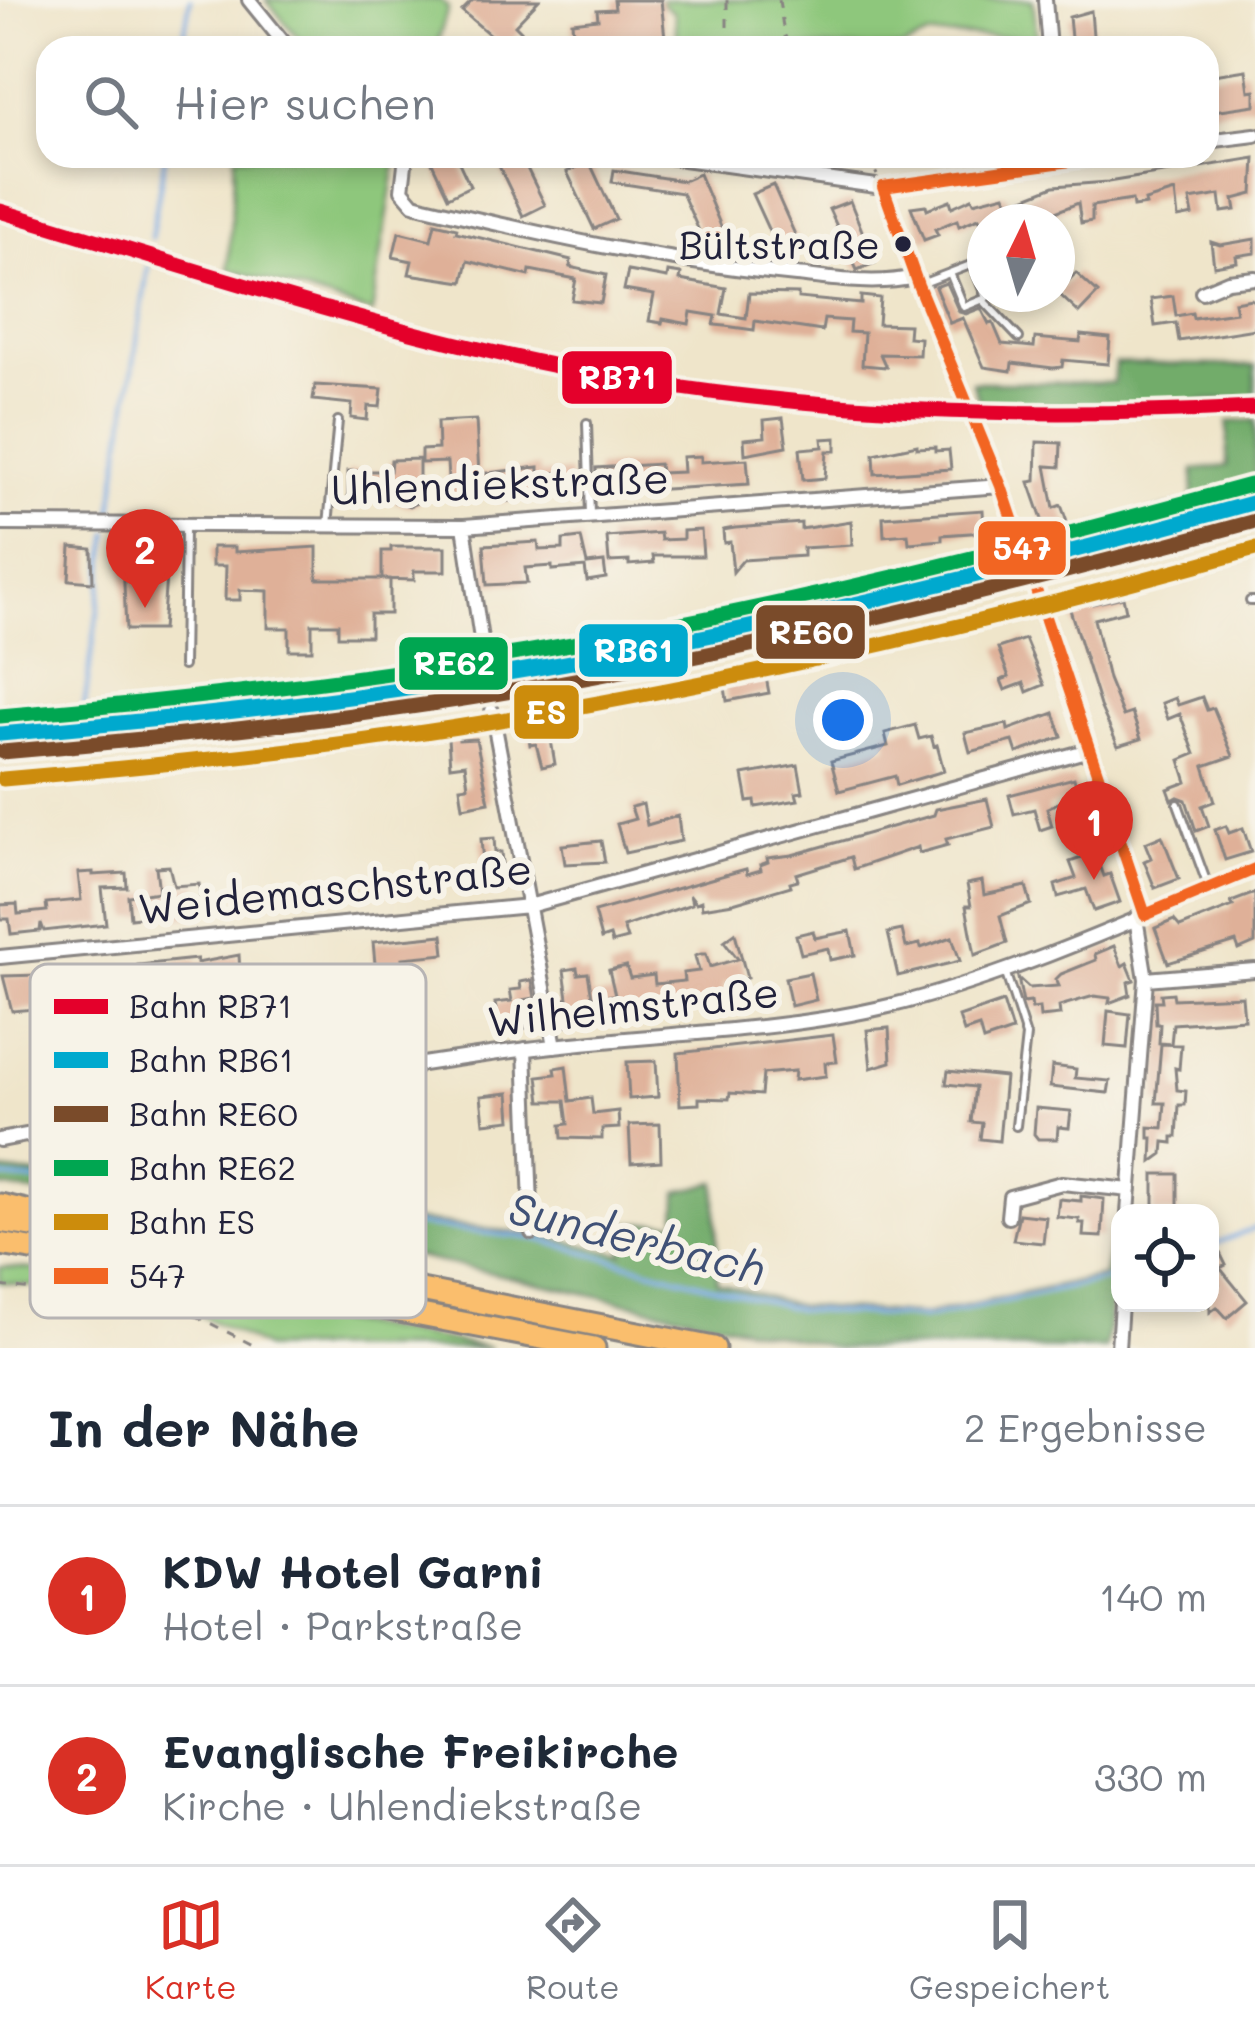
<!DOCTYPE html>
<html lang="de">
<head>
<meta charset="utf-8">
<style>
  :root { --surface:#fff; --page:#f6f6f7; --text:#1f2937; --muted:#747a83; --line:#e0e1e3; --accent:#d93025 }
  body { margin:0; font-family:Mali,sans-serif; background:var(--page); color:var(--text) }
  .controls { position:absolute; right:36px; bottom:36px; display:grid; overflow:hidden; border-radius:24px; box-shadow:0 6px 18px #0003 }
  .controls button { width:108px; height:108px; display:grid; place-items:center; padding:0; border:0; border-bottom:3px solid var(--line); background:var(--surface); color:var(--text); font:60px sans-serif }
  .compass { position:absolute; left:967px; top:204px; width:108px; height:108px; border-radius:50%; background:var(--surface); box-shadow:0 6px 18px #0003; rotate:5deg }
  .you { position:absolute; left:843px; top:720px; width:42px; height:42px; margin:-30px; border:9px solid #fff; border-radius:50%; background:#1a73e8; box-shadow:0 0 0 18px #1a73e833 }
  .badge { display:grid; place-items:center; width:78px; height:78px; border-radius:50%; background:var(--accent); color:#fff; font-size:39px; font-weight:700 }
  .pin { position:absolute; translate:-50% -99px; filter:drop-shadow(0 3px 6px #0008) }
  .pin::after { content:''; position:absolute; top:63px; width:42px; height:36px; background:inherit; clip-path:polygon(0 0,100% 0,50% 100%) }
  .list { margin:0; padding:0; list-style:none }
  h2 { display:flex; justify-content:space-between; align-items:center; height:156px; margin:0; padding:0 48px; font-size:51px }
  h2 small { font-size:39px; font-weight:400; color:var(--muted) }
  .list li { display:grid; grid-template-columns:78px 1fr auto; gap:36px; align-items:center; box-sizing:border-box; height:180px; padding:0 48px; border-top:3px solid var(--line) }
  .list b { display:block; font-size:45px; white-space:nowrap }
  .list p { margin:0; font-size:39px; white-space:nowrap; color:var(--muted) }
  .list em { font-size:39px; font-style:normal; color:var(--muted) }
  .icon { flex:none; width:66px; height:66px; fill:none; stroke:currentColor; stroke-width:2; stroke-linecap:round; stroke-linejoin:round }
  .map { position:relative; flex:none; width:1255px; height:1348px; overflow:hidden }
  .search { position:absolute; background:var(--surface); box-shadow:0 6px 18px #0003; left:36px; right:36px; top:36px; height:132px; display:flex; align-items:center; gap:30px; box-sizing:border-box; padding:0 42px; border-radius:36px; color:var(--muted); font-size:45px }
  .sheet { height:516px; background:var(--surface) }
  nav { display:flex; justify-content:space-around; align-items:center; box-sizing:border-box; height:168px; border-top:3px solid var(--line); background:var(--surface); font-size:33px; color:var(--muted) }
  nav a { display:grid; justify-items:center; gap:6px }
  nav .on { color:var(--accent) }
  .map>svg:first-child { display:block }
  .green { fill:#8ec77b; stroke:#58745b; stroke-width:3 }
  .forest { fill:#72ac6b; stroke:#4a6753; stroke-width:3 }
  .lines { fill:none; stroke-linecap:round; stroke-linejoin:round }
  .stream { stroke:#77a9e3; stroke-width:4.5 }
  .building { fill:#dfb098 }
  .lane-casing { stroke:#888482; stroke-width:12 }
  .street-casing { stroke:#888482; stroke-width:18 }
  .highway-casing { stroke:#888482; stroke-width:27 }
  .path { stroke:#888482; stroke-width:3; stroke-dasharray:9 9; stroke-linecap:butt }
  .lane { stroke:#fff; stroke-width:6 }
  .street { stroke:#fff; stroke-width:12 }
  .highway { stroke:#fabe6d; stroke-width:21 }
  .bus-1-casing { stroke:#f7f3e8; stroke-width:21 }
  .bus-1 { stroke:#f26522; stroke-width:12 }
  .rail-1-casing { stroke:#f7f3e8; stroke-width:24 }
  .rail-2-casing { stroke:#f7f3e8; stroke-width:24 }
  .rail-3-casing { stroke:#f7f3e8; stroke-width:24 }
  .rail-4-casing { stroke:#f7f3e8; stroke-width:24 }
  .rail-5-casing { stroke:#f7f3e8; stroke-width:24 }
  .rail-1 { stroke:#e4002b; stroke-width:15 }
  .rail-2 { stroke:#00a9ce; stroke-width:15 }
  .rail-3 { stroke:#7a4b2a; stroke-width:15 }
  .rail-4 { stroke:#00a651; stroke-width:15 }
  .rail-5 { stroke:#cc8c0c; stroke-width:15 }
  .bus-dot { fill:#22223b; stroke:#f7f3e8; stroke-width:4.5 }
  .labels { text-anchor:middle; stroke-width:12; stroke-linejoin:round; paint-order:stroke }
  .bus-label { font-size:39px; fill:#22223b; stroke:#f7f3e8; text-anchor:end }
  .street-label { font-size:42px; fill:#22223b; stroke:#f7f3e8 }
  .water-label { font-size:45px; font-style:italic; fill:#405176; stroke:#f7f3e8 }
  .key { fill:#f7f3e8; stroke:#b7b4b4; stroke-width:3 }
  .key-label { font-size:33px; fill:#22223b }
  .line-badge { stroke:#f7f3e8; stroke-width:4.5 }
  .badge-label { font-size:33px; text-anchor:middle; font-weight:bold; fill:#fff }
</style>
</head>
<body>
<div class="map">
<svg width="1255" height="1348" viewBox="0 0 1255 1348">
  <rect width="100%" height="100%" fill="#f7f3e8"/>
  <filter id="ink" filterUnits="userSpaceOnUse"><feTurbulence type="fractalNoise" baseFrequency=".00833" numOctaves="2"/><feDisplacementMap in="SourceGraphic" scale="24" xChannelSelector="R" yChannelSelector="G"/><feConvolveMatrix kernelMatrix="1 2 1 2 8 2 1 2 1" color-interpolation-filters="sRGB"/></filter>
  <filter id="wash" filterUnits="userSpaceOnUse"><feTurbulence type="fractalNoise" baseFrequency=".004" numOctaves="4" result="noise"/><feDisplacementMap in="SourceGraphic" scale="48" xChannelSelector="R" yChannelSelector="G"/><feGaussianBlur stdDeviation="2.7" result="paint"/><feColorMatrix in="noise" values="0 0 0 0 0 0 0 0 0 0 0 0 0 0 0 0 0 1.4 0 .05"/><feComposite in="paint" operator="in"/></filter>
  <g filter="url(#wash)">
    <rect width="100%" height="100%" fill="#efe5ca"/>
    <path class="green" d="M266,0H440L448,8L436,48H307Z
      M657,0H1033L1037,37L930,36L902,48H678L674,13Z
      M235,156H397L372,313L228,269Z
      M0,1267L33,1269L491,1348H265L186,1308L0,1282Z"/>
    <path class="forest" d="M1115,363L1255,366V398L1114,406L981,405L972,382L1113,383Z
      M1255,420V497L1099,542L1097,526L1192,502L1194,470L1227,466L1228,422Z
      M0,1171L544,1236L623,1254V1223L677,1222L678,1192L716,1182L717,1282L798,1306L925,1315L1104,1276L1112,1230L1119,1231L1106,1348H838L421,1258L0,1187Z"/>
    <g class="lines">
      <path class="stream" d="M182,48L190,0
        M151,238L165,156
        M111,520L148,266
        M0,724L83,715L109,533
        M0,1177L537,1239L799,1310L926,1318L1114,1278
        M1210,1246L1255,1228"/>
    </g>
    <g id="blocks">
      <path class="building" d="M473,0H539L515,25L521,31L505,48L462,11Z
        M614,0H661L666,48H601L600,42L574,45L572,22L598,19L597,10L615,9Z
        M1091,11L1094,48H1072L1069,17Z
        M1246,70L1249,91L1255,90V105L1207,112V76Z
        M429,156H456L470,186L448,197Z
        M509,156H521L545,205L523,216L497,162Z
        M1255,158L1253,194L1234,199L1236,210L1222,212L1220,195L1190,200L1193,215L1178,218L1175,192L1145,201L1146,205L1133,207L1132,200L1092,206V221L1081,223L1078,203L1030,222H1024L1035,210L1006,222H981L979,218L959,226L957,220L935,229L938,235L924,240L911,207L926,205L927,209L950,200L952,207L972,198L974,202L1005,194L1009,204L1054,186L1108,182Z
        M589,161L616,219L594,229L567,172Z
        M614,170L683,181L699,174L725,236L705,244L682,193L612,182Z
        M773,185L800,246L780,255L752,194Z
        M850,201L875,263L857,270L829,209Z
        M435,223L457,228L456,232L571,260L570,267L606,275L601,303L572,300L576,279L530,270L529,276L468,261L463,282L409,274L412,261L393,257L399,232L431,240Z
        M1255,239V253L1236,256L1237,262L1214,266L1211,242L1220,245Z
        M628,271L667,278L668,272L681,274L680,280L726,288L721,314L746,318L749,293L798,294V298L861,304V296L880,298L878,324L909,325L908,337L920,338L919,355L880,354L886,367L862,365L864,333L849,332L850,321L824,319L822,331L755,321L754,330L725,326L714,325L716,316L691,312L689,324L663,319L662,323L649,321L654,295L624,290Z
        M1076,273L1098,293L1079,313L1057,292Z
        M946,283L959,312L966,314L981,308L989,324L993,323L1002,344L1034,347L1035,338L1080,342L1081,335L1110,338L1108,364L1063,360L1062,367L1053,368L1012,363L1011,371L984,367L963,318L950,323L935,287Z
        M1173,296L1176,316L1192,313L1193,318L1236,312L1234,302L1251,299L1255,302V329L1179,341L1176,323L1155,326L1151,299Z
        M315,385L382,389L380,407L368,406L367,420L351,418L352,404L313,400Z
        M783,418L787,446L745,454L744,439L765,437L764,420Z
        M476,420L479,474L539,467V474L569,472L571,495L498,502L497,494L454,502L453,496L449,497L447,462L421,463V450L438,449L437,422Z
        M836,438V451H827L825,478L803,480L800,449L823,447L822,439Z
        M1037,442L1061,443L1060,467L1046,466L1054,508L1061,505L1068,525L1047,534L1029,482L1036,481Z
        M917,445V448L935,447V451L949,450L951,469L875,474L874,454Z
        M701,456V462L747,459L749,484L598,493L596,468L659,464L660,473L683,472L682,457Z
        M419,459V502L410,506L395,502V487H367V496H348V471H390L391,460Z
        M983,510L984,532L942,535V540L909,543L908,534L884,536L883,517Z
        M851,521L852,545L803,548V556L743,560L733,572L730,542L724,543L723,530L735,528L801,523V529Z
        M701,530L703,556H653L654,563L629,565V561L609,562L607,537L660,533L661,540L683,539V531Z
        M581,538L587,564L604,562L606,578L587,581L585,567L552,570V566L525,568L527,583L487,585L484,545L538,542L539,550L563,549V540Z
        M71,547L92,549L93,582L69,580Z
        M212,547H235V552L317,547V579H390V614H370V636H338V624H312V650H289V628H268V591L240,590V600H225L226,566H212Z
        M391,547H446V571H414V580L382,579V551H391Z
        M137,552H152V562H167L162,630H126L123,561H137Z
        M1123,597L1126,611L1094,619L1108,679L1123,716L1132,713L1141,739L1118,746L1100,706L1068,603L1092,598L1093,604Z
        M1025,639L1044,685L1027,692L1024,683L1005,690L1001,680L1009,677L998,648Z
        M755,667L757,674L765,672L769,693L727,701L724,680L732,679L730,671Z
        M1202,697L1207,710L1213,708L1233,756L1204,766L1215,801L1202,806L1209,826L1196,831L1186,800L1178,797L1172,800L1168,789L1187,782L1180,760L1195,754L1180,714L1168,719L1162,703L1175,698L1178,705Z
        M546,710L555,764L542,767L536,744L530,745L526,713Z
        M1054,713L1062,737L1017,753L1013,741L970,752L965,733L1007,724L1008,730Z
        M458,723L459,740L476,739L489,802L463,807L460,787L468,786L465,764L450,766L448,738L442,739L441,725Z
        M915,725L919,739L931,736L934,746L937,745L944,771L897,785L895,776L839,791L831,761L888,746L885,733Z
        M798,765L803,792L796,793L798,800L756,807L755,801L748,802L743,775Z
        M1074,778L1078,794L1047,808L1052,826L1040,830L1034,809L1014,814L1009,795Z
        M987,799L994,827L946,839L948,845L919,853L918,847L854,869L851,857L796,874L798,880L790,882L791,886L733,903L702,908L701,901L696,903L690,895L692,904L623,927L627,939L612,943L610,936L601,939L594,912L746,869L747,874L761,870L760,865L768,862L767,858L792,855L934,815L936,809Z
        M643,804L647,825L678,816L681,841L625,853L617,824L635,819L631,807Z
        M1226,826L1229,833L1243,828L1251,852L1225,860L1215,830Z
        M1162,836L1179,879L1155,888L1144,861L1151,858L1145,843Z
        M494,838L495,852H501L504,886L485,888L481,839Z
        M601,841L605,862L565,864L562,845Z
        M1090,855L1095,870L1101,868L1104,876L1110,874L1120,902L1094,911L1086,889L1058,897L1055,885L1076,878L1070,862Z
        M169,866L174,886L199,884L202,916L174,918L173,905L148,908L149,916L130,918L128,896L159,892L156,867Z
        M93,872V875L126,873L127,887L102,888L106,924L44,931L41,923L40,931L11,934L9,919H1L0,905L17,904L18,914L47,911L46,903L81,900L78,873Z
        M982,881L984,895L1026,886L1031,904L1000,916L1007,943L975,955L966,906H971L967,884Z
        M1255,893V943L1239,950L1236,942L1168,963L1155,928L1174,920L1180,927L1233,906L1231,902Z
        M902,930L906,947L920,944L921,948L952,937L960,961L898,976L888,933Z
        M813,931L815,938L850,931L855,955L830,960L828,948L801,954L796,935Z
        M735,933L747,978L723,984L728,1002L562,1026L558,1002L568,998L564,970L577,968L578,974L588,973L592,997L615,995L609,970L626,966L630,978L654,975L655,984L684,981L683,973L699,971L695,956L701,954H706L710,967L738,959L724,941Z
        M443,935L445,954L402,958L410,1003L397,1005L392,972L376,974L373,942Z
        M1114,946L1122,966L1127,963L1134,980L1128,982L1130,995L1109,1003L1110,998L1094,996L1059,1006L1060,1015L1040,1017L1039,1008L1032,1009L1031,1002L1023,1003L1018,978L1029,988L1059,986L1056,979L1061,974L1096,960L1095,954Z
        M239,955L240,973L140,986L138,965L197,959V963Z
        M810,973L816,1000L791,1006L785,978Z
        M40,975L47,1008L12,1011L3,976Z
        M532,980L535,998L523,1000L527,1028L499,1032L495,1003L512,1001L510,990L521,989L520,982Z
        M1173,993L1174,999L1242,996L1244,1019L1173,1024L1171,1044L1159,1043L1160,1024H1156L1155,1001H1162L1161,994Z
        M1003,1002L1012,1031L983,1041L979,1027L964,1032L959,1017Z
        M1108,1011L1130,1014L1127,1048L1105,1046Z
        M889,1028L891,1062L871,1068L867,1030Z
        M833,1035L837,1062L825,1063L826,1076L794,1080L795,1071L763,1074L761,1095L730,1093L729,1099L699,1098V1104L680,1105L678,1053Z
        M1161,1044L1181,1045L1179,1069L1175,1068L1177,1090L1186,1091L1185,1105H1179L1177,1137H1173V1143L1164,1142L1163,1154L1152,1162L1153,1138H1149V1127L1163,1128L1165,1103H1156Z
        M656,1061L658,1097L629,1099L627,1062Z
        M566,1066L570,1101L591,1098L593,1114L618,1111L619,1128L602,1129V1139L562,1138L561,1125L568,1124L565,1101H541L538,1076L556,1074L555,1068Z
        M1052,1066L1076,1069L1075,1078L1110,1081L1108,1093L1050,1087Z
        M948,1071L1005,1077L999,1141L980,1139L982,1123L971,1122L975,1087L946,1084Z
        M509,1093L511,1120L484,1123L481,1096Z
        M1036,1108L1071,1111L1069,1128L1058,1127L1057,1139H1038L1034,1134Z
        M660,1124L661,1161L631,1163L629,1125Z
        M1154,1174H1178V1213H1154Z
        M1081,1196L1104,1199L1102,1237L1083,1236L1084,1223H1079V1219L1057,1217L1059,1199L1081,1201Z
        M1019,1214L1046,1217L1043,1243L1013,1240Z
        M1220,1253L1226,1265L1220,1268L1247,1301L1227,1318L1217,1307L1210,1312V1292L1219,1284L1210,1256Z"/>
    </g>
  </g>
  <g filter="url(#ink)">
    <use href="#blocks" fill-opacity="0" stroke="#888482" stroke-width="3"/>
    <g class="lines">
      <g class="lane-casing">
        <path id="lane" d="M921,284L973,264L986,298L964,307L950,273
          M983,300L1019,338
          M587,423L590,515
          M328,525L338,421
          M1250,601H1255
          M183,666L185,528
          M1178,804L1209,889
          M1005,971L1026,1036L1016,1126"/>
      </g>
      <g class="street-casing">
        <path id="street" d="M249,0L288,48
          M1045,0L1049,48
          M1207,141L1255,135
          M406,156L402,190L414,204L425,207C547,236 671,263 796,275C836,279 875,286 915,277
          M662,156L883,187L1106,156
          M883,187L918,285L1001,486L1145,915
          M1202,292L1228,281L1255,278
          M0,524L464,526L1001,486
          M464,526L484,659
          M492,711L555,1046
          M0,957L529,906L1089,750
          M1146,979L1255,970
          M525,1049L532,1233
          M0,1140C175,1107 351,1072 528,1049C648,1033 772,1034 889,1006C1009,977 1141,917 1255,869
          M1128,1213L1146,979L1136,918
          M1008,1217L1010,1197L1062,1183L1130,1190
          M1118,1348L1121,1303"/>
      </g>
      <g class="highway-casing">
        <path id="highway" d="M0,1205L35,1213
          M0,1221L315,1269L714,1348
          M0,1244L310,1294L594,1348"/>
      </g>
      <path class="path" d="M727,0V48
        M779,0L784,34L791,48
        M868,156L877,175
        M0,1286L182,1309L259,1348"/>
      <use href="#lane" class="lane"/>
      <use href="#street" class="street"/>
      <use href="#highway" class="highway"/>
      <g class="bus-1-casing">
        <path id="bus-1" d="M883,187L918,285L1001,486L1145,915
          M883,187L1106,156
          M1145,915L1255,869"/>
      </g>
      <use href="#bus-1" class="bus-1"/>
      <g class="rail-1-casing">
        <path id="rail-1" d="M0,211C214,275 428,348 649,383C850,415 1052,418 1255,408"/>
      </g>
      <g class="rail-2-casing">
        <path id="rail-2" d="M0,734C160,720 319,704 477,678C740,636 998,573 1255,502"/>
      </g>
      <g class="rail-3-casing">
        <path id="rail-3" d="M2,752C162,738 322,722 482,696C743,653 1000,591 1255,521"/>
      </g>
      <g class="rail-4-casing">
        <path id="rail-4" d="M0,716C212,698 422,673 631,633C840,594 1045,541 1250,485"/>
      </g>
      <g class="rail-5-casing">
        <path id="rail-5" d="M3,779C163,765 323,749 482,723C744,681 1000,620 1255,549"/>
      </g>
      <use href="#rail-1" class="rail-1"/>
      <use href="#rail-2" class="rail-2"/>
      <use href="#rail-3" class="rail-3"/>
      <use href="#rail-4" class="rail-4"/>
      <use href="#rail-5" class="rail-5"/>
    </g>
  </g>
  <circle class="bus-dot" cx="903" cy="244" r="10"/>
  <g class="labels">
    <g class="bus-label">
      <text x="880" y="259">Bültstraße</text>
    </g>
    <g class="street-label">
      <text transform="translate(500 484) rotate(-2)" y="15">Uhlendiekstraße</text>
      <text transform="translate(335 889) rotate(-6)" y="15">Weidemaschstraße</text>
      <text transform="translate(633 1007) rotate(-6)" y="15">Wilhelmstraße</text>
    </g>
    <g class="water-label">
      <text transform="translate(637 1239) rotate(14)" y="16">Sunderbach</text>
    </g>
  </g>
  <rect x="30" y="964" width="396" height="354" rx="18" class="key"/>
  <rect x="54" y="999" width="54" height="15" fill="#e4002b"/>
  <rect x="54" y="1052" width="54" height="16" fill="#00a9ce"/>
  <rect x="54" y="1106" width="54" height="16" fill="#7a4b2a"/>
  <rect x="54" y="1160" width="54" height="16" fill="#00a651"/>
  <rect x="54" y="1214" width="54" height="16" fill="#cc8c0c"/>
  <rect x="54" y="1268" width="54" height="16" fill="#f26522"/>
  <g class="key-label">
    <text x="129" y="1018">Bahn RB71</text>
    <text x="129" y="1072">Bahn RB61</text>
    <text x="129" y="1126">Bahn RE60</text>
    <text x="129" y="1180">Bahn RE62</text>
    <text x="129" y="1234">Bahn ES</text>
    <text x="129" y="1288">547</text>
  </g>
  <g class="line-badge">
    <rect x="560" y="349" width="114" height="57" rx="12" fill="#e4002b"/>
    <rect x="976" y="519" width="92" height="58" rx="12" fill="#f26522"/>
    <rect x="754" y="603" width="113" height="58" rx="12" fill="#7a4b2a"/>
    <rect x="577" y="622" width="113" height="57" rx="12" fill="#00a9ce"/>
    <rect x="397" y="635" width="113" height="57" rx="12" fill="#00a651"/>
    <rect x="512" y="683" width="69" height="58" rx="12" fill="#cc8c0c"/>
  </g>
  <g class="badge-label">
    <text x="617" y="389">RB71</text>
    <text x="1022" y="560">547</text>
    <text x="811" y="644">RE60</text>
    <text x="633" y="662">RB61</text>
    <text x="454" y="675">RE62</text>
    <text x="546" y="724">ES</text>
  </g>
</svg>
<div class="controls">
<button><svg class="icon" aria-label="locate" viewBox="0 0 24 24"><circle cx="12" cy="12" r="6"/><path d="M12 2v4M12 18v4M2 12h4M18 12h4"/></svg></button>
</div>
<svg class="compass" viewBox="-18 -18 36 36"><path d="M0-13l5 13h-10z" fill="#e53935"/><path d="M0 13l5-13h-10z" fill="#747a83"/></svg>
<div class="you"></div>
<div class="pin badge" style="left:1094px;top:880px">1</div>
<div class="pin badge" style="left:145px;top:608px">2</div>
<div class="search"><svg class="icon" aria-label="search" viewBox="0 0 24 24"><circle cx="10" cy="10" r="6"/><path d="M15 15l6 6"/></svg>Hier suchen</div>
</div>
<section class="sheet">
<h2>In der Nähe<small>2 Ergebnisse</small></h2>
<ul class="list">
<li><span class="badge">1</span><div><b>KDW Hotel Garni</b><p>Hotel · Parkstraße</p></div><em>140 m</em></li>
<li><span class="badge">2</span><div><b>Evanglische Freikirche</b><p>Kirche · Uhlendiekstraße</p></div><em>330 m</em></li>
</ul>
</section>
<nav>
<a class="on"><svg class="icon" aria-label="map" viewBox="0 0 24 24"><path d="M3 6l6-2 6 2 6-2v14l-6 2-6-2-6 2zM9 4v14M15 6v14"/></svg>Karte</a>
<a><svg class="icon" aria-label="directions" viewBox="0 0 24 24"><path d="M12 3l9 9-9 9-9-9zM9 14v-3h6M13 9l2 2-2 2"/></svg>Route</a>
<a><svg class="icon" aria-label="saved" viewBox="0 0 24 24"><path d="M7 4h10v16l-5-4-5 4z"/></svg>Gespeichert</a>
</nav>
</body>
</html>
